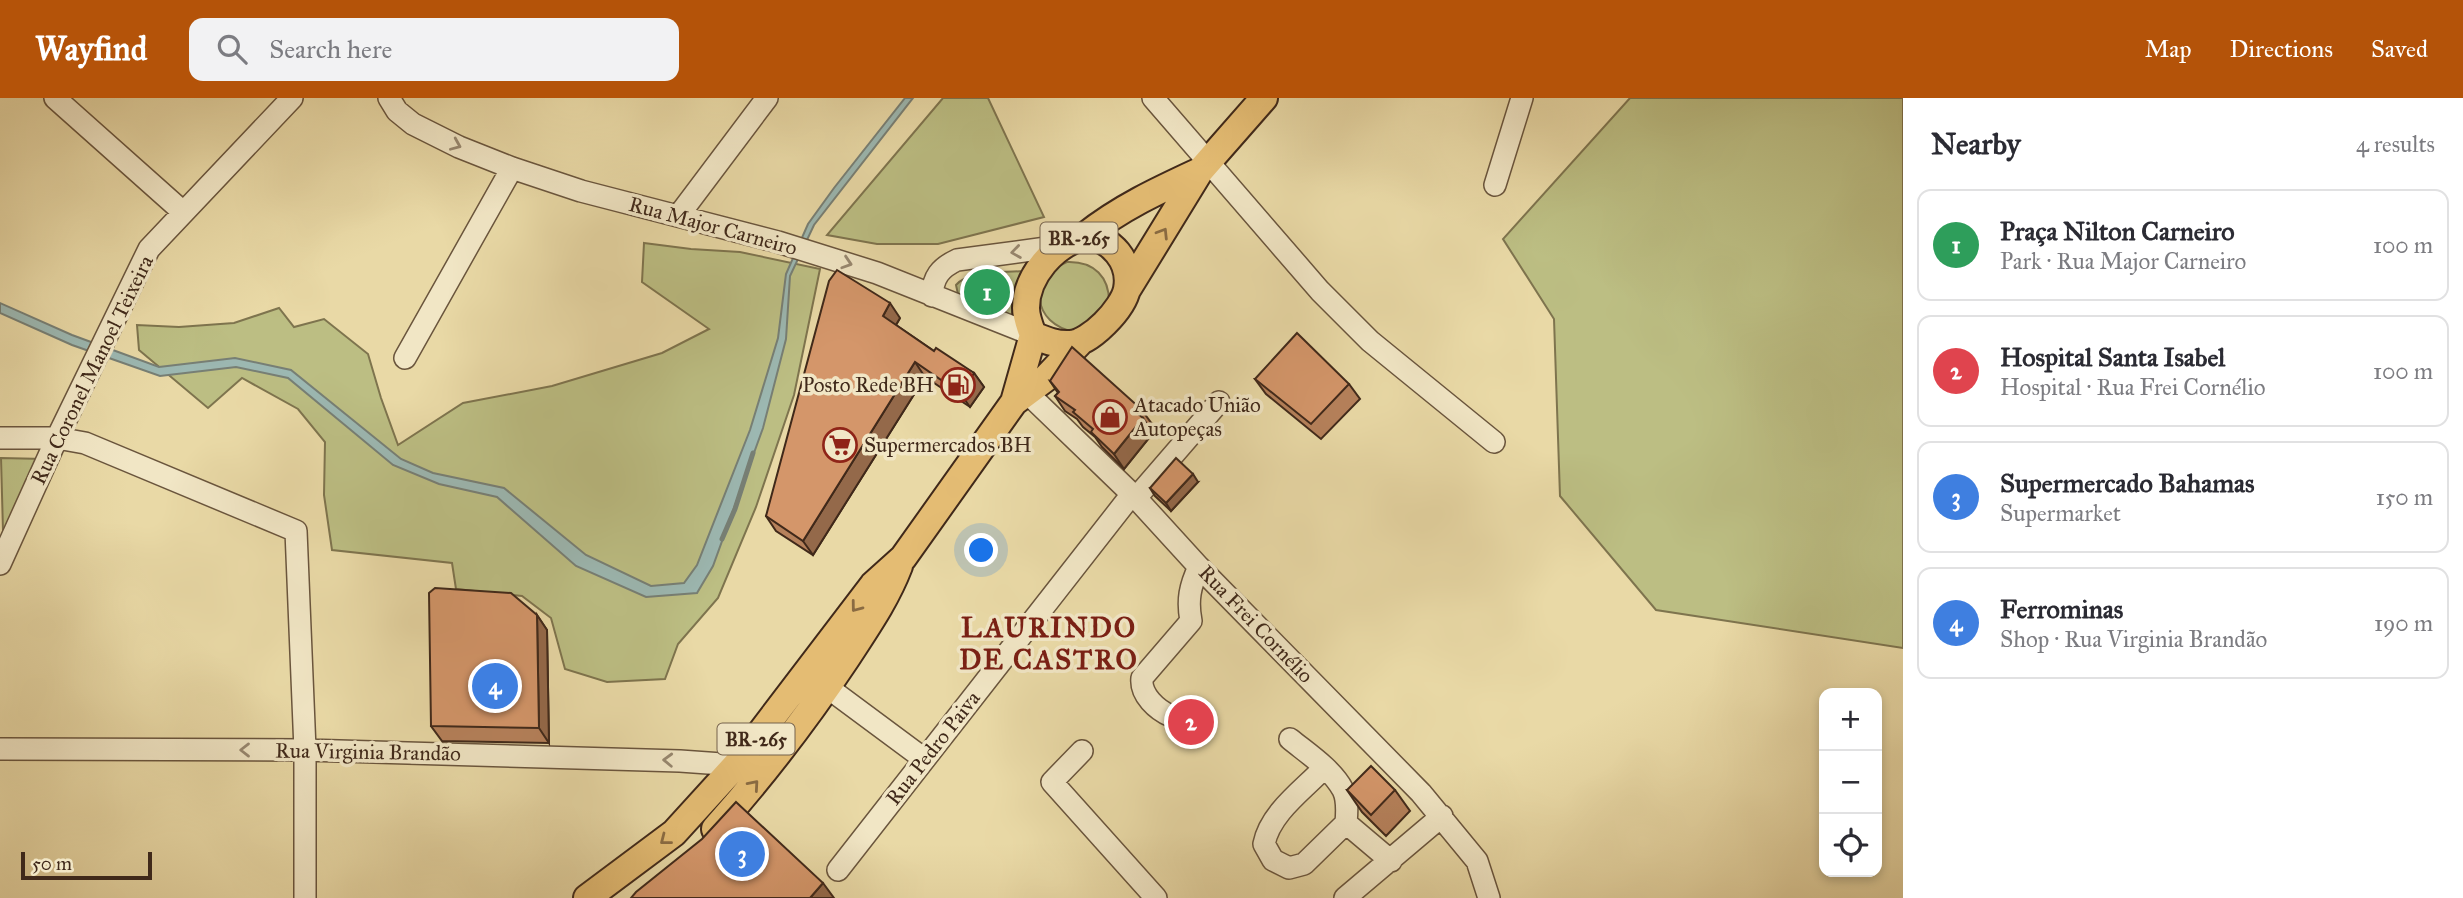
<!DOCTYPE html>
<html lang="en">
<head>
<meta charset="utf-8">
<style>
  :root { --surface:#fff; --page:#f2f2f3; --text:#2b2b33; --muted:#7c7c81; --line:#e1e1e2; --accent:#b45309 }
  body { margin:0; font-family:"IM FELL Great Primer",serif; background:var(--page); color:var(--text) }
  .controls { position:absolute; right:21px; bottom:21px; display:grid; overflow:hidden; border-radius:14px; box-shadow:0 4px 10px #0003 }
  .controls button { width:63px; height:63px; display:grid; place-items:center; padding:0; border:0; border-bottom:2px solid var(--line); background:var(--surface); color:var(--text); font:35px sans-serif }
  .scale { position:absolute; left:21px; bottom:18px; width:131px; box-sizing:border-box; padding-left:7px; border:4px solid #40291a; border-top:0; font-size:19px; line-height:24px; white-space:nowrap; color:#40291a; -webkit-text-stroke:5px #f1e6c5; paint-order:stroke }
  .you { position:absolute; left:982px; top:453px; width:24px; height:24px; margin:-18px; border:5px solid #fff; border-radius:50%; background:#1a73e8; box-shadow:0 0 0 10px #1a73e833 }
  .badge { display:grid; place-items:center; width:46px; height:46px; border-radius:50%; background:var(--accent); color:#fff; font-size:23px; font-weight:700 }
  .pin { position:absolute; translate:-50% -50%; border:4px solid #fff; box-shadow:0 2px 7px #0006 }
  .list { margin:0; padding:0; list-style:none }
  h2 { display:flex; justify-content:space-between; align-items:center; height:91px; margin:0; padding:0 28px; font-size:30px }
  h2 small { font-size:23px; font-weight:400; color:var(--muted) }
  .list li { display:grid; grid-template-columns:46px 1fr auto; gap:21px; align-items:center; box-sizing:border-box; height:112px; margin:0 14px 14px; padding:0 14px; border:2px solid var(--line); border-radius:14px }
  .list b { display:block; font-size:26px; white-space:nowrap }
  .list p { margin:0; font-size:23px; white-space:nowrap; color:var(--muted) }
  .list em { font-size:23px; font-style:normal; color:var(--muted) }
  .icon { flex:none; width:38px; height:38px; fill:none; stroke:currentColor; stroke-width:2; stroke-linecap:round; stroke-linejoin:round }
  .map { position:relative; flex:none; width:1903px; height:800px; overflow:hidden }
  header { display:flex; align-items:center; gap:42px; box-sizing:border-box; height:98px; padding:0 35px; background:var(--accent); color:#fff }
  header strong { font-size:33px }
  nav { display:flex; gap:38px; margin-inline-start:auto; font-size:24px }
  .search { width:490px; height:63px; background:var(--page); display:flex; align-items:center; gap:18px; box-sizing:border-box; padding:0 24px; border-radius:14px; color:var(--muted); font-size:26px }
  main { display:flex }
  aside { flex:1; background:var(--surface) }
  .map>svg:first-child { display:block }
  .green { fill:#bcbe83; stroke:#7e744e; stroke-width:2 }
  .water { fill:#9cb8b2; stroke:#777f75; stroke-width:2 }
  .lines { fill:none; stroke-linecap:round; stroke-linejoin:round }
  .stream { stroke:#777f75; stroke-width:5 }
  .minor-casing { stroke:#6a553d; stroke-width:24 }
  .major-casing { stroke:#40291a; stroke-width:30 }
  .minor { stroke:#f1e6c5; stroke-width:21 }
  .major { stroke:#e4bc73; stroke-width:26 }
  .wall { fill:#b6815b; stroke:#40291a; stroke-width:2 }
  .shaded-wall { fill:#94694a; stroke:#40291a; stroke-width:2 }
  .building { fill:#d4966a; stroke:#40291a; stroke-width:2 }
  .oneway { stroke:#988870 }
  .oneway2 { stroke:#8a6b42 }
  .labels { text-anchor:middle; stroke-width:7; stroke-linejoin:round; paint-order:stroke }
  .shield { fill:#f1e6c5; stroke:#75624d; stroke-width:2 }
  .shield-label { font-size:19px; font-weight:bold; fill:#40291a }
  .street-label { font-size:21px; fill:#40291a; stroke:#f1e6c5 }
  .poi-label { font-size:21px; fill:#40291a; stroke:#f1e6c5; text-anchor:start }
  .district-label { font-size:28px; font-weight:bold; letter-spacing:2px; fill:#7a1f14; stroke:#f1e6c5 }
</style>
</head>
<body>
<header>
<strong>Wayfind</strong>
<div class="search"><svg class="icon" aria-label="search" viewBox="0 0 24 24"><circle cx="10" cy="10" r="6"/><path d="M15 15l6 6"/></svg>Search here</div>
<nav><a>Map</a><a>Directions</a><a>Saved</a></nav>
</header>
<main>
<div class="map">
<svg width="1903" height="800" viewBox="0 0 1903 800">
  <rect width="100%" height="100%" fill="#e9d9a6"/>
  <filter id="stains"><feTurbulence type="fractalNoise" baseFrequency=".00286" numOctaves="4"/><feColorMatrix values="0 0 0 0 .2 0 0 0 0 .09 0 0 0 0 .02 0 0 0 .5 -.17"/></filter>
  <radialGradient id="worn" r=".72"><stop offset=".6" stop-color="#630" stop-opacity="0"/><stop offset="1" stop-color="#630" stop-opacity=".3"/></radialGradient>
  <path class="green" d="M943,0H988L1044,119L938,146H877L827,137Z
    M1630,0H1903V550L1656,512L1560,398L1554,221L1503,141Z
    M644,145L691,151L740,154L820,171L794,297L756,409L718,500L678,546L665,581L607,584L565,571L551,520L522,498L456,491L452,465L332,452L324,397L325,344L298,311L242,280L208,310L139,252L137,227L179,229L234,225L279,210L294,229L324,221L368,256L381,300L398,347L463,305L552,288L662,255L709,231L642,184Z
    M1067,164C1094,163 1110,179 1109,206L1075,234C1032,226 1027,180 1067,164Z
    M1023,173L1011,218L958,196L956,187C970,171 1002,175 1023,173Z
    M1,360L44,361L7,435L3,433Z"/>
  <path class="water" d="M905,0H913L814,127L790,178L786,241L763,330L713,468L697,495L646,499L576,468L497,399L439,386L393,367L288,280L236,269L160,278L72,247L0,215V205L72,237L159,269L235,260L291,272L401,361L433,375L504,390L586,457L651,488L684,485L697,467L750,332L778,240L786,176L808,126L834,90Z"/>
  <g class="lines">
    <path class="stream" d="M722,441L735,411L753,355"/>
    <g class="minor-casing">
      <path id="minor" d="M55,0L183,114
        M389,0L397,13L413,26L459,49L512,70L581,93L778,144L877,175L1033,237
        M1153,0L1320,193L1370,243L1494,344
        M1495,87L1522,0
        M679,117L767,0
        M932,198C933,179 940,170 957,162L1061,148
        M405,260L512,70
        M1020,288L1136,400L1199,469L1421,695L1477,763L1489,800
        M0,340H57L85,345L296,433L305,652V800
        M1136,400L1219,304
        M0,466L57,340L149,151L292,0
        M827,589L924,661
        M1171,618C1157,612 1140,597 1142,580L1191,523C1187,502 1190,488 1199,469
        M1290,641C1307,655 1332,671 1343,692C1348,702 1347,714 1346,725L1391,763
        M0,651L305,652L680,663L736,667
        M1082,653L1052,684L1156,800
        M1324,670C1303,692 1270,715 1264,746L1273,762L1289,770L1304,766L1346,725
        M838,772L1132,396
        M1345,800L1442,718"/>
    </g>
    <g class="major-casing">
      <path id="major" d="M1085,138C1111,139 1132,164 1127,191C1123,211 1090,245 1070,246C1056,247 1045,242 1033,237C1030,229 1026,219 1026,210C1026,178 1054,146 1085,138Z
        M1085,138C1120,110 1159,92 1200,73
        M1127,192L1200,73L1264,0
        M1014,304L1046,280L1081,243
        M715,731C763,677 806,621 846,561C866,530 886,502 899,468
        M587,800L674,735L736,667L873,487L903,460L1014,304L1033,237"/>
    </g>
    <use href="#minor" class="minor"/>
    <use href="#major" class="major"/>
  </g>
  <path class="wall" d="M900,220L896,227L934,253L974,275L984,289L970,309L925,279L813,457L776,433L766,418Z
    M1255,281L1349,286L1360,301L1321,341L1266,296Z
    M1050,283L1141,311L1152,326L1149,329L1153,335L1124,371L1102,349L1095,339L1083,329L1077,321L1065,313L1055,298L1058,295Z
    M1198,384L1171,413L1155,398L1150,390Z
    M537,517L547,532L549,645L442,643L431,628Z
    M1347,692H1395L1410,713L1386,738L1362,714Z"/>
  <path class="shaded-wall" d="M890,205L900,220L893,232L883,218Z
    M915,264L925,279L813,457L803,443Z
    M974,275L984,289L970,309L960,295Z
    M1143,320L1153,335L1124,371L1114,356Z
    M1193,376L1198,384L1171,413L1166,405Z
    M537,517L547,532L549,645L539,630Z
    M823,785L834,800H810Z"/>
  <path class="building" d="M837,172L890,205L883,218L934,253L936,250L974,275L960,295L915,264L803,443L766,418L829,183Z
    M1297,235L1349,286L1311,326L1255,281Z
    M1072,249L1141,311L1137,315L1143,320L1114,356L1091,334L1093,331L1073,314L1075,312L1055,298L1059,294L1050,283Z
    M1176,360L1193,376L1166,405L1150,390Z
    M435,490L511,495L537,517L539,630L431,628L429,495Z
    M1371,668L1395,692L1371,717L1347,692Z
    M736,704L823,785L810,800H631L636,794L702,741Z"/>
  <defs><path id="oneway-chevron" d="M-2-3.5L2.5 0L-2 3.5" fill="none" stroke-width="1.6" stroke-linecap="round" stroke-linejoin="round" transform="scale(1.75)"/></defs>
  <g class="oneway">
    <use href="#oneway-chevron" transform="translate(456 47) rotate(23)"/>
    <use href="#oneway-chevron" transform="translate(1016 154) rotate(172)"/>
    <use href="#oneway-chevron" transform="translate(847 165) rotate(18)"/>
    <use href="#oneway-chevron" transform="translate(245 652) rotate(-180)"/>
    <use href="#oneway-chevron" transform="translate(668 662) rotate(-178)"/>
  </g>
  <g class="oneway2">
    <use href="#oneway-chevron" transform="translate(1163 135) rotate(-58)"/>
    <use href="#oneway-chevron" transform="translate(856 509) rotate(127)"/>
    <use href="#oneway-chevron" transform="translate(754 687) rotate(-49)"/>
    <use href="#oneway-chevron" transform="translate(665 742) rotate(142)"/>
  </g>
  <defs>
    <g id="fuel-ring" transform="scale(1.75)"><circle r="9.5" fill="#f1e6c5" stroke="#8f2418" stroke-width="1.5"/><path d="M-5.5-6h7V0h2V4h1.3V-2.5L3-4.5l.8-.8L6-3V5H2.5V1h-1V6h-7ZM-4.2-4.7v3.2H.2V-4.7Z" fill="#8f2418"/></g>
    <g id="shop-ring" transform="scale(1.75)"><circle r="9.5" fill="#f1e6c5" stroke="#8f2418" stroke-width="1.5"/><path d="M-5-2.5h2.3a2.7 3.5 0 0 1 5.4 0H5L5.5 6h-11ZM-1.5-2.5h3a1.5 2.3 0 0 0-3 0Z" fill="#8f2418"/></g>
    <g id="supermarket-ring" transform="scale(1.75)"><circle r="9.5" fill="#f1e6c5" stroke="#8f2418" stroke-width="1.5"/><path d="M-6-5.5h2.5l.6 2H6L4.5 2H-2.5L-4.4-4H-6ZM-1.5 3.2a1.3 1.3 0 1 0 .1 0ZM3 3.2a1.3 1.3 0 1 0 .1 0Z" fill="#8f2418"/></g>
  </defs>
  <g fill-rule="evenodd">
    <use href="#fuel-ring" x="958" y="287"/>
    <use href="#shop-ring" x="1110" y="319"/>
    <use href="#supermarket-ring" x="840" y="347"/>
  </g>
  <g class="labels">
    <g class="shield">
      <rect x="1040.5" y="124.5" width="77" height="31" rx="5"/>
      <rect x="717.5" y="625.5" width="77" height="31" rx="5"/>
    </g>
    <g class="shield-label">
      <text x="1079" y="147">BR-265</text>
      <text x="756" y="648">BR-265</text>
    </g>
    <g class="street-label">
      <text transform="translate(713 128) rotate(15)" y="7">Rua Major Carneiro</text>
      <text transform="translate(92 272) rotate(-64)" y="7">Rua Coronel Manoel Teixeira</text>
      <text transform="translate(1256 526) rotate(46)" y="7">Rua Frei Cornélio</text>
      <text transform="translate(933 650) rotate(-52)" y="7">Rua Pedro Paiva</text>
      <text transform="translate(368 654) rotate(1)" y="7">Rua Virginia Brandão</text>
    </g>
    <g class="poi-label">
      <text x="934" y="294" text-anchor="end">Posto Rede BH</text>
      <text x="1134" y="314">Atacado União<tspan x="1134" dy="24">Autopeças</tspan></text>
      <text x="864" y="354">Supermercados BH</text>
    </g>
    <g class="district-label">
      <text x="1049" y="539">LAURINDO<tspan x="1049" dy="32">DE CASTRO</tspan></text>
    </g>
  </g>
  <rect width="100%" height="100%" filter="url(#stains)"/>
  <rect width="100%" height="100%" fill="url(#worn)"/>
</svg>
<div class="controls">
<button>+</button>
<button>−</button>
<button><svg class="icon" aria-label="locate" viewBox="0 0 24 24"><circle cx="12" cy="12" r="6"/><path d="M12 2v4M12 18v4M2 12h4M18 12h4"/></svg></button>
</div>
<div class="scale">50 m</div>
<div class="you"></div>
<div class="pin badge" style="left:987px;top:194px;background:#2e9e5b">1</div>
<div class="pin badge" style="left:1191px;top:624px;background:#e0444e">2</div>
<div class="pin badge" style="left:742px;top:756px;background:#3f7fe0">3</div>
<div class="pin badge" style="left:495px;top:588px;background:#3f7fe0">4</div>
</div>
<aside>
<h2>Nearby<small>4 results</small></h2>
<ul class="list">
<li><span class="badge" style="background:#2e9e5b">1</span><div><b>Praça Nilton Carneiro</b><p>Park · Rua Major Carneiro</p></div><em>100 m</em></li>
<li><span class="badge" style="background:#e0444e">2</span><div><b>Hospital Santa Isabel</b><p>Hospital · Rua Frei Cornélio</p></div><em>100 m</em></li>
<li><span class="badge" style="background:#3f7fe0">3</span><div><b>Supermercado Bahamas</b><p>Supermarket</p></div><em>150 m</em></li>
<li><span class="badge" style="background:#3f7fe0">4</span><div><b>Ferrominas</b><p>Shop · Rua Virginia Brandão</p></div><em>190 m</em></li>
</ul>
</aside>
</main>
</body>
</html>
